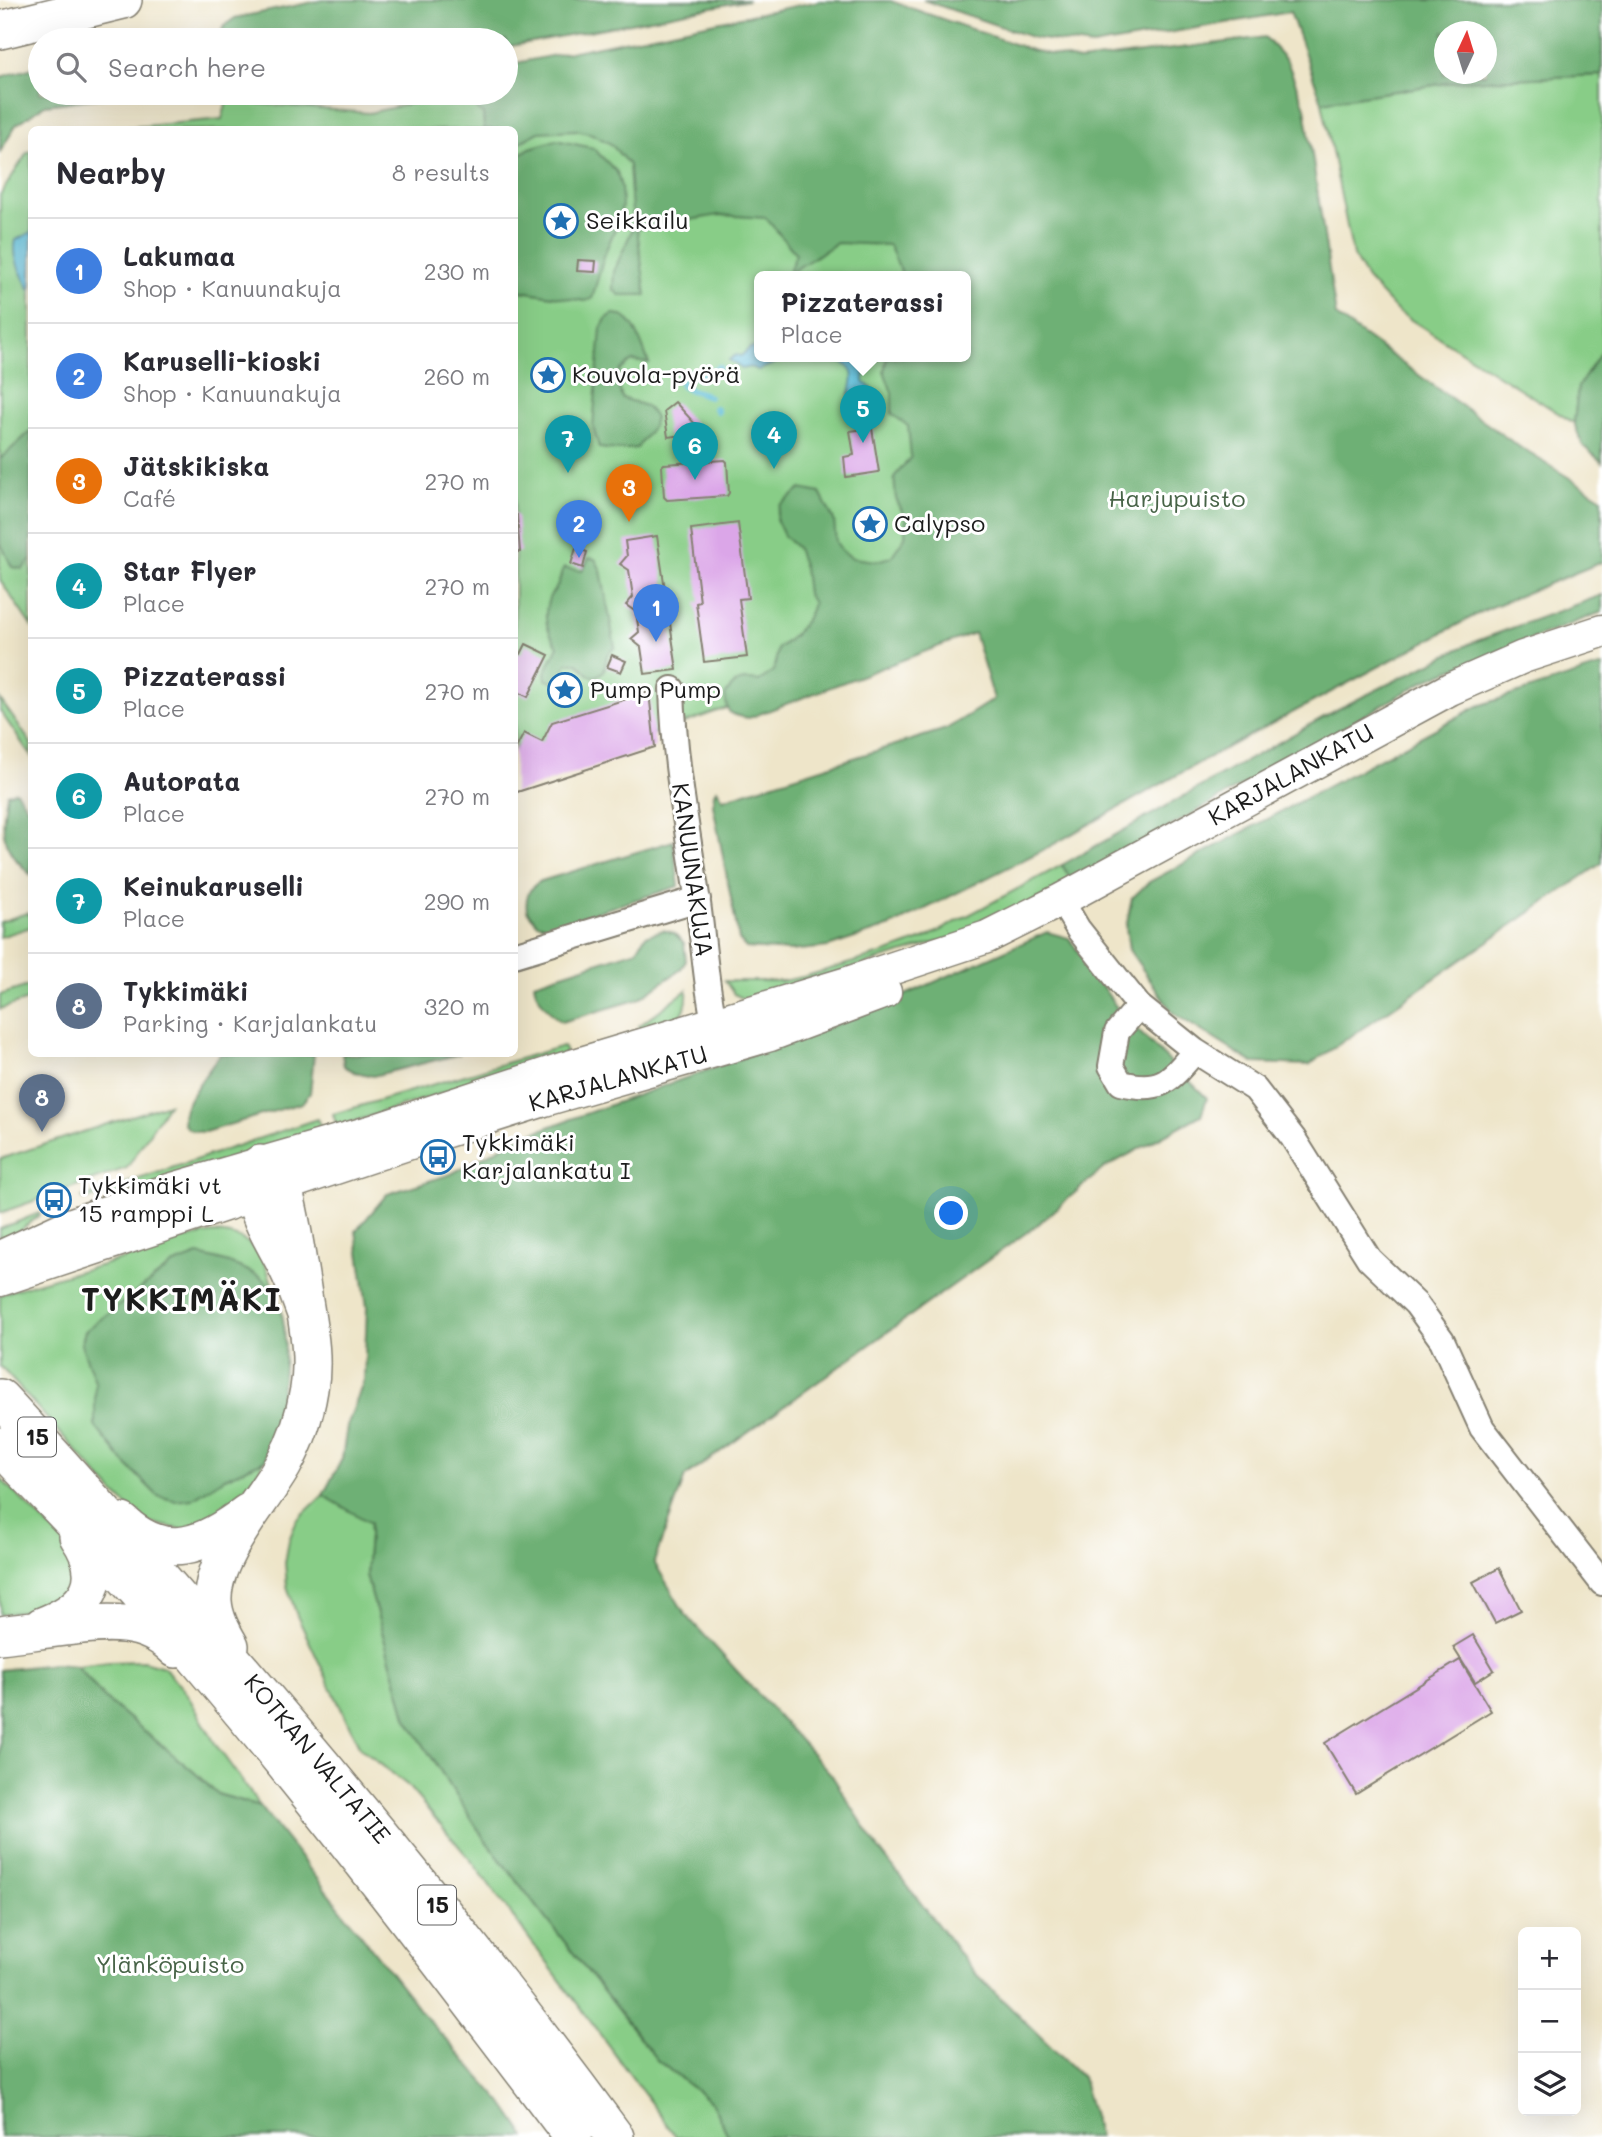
<!DOCTYPE html>
<html lang="en">
<head>
<meta charset="utf-8">
<style>
  :root { --surface:#fff; --page:#f2f2f3; --text:#2b2b33; --muted:#7c7c81; --line:#e1e1e2; --accent:#b45309 }
  body { margin:0; font-family:Mali,sans-serif; background:var(--page); color:var(--text) }
  .controls { position:absolute; right:21px; bottom:21px; display:grid; overflow:hidden; border-radius:10px; box-shadow:0 7px 28px #0002 }
  .controls button { width:63px; height:63px; display:grid; place-items:center; padding:0; border:0; border-bottom:2px solid var(--line); background:var(--surface); color:var(--text); font:35px sans-serif }
  .compass { position:absolute; left:1434px; top:21px; width:63px; height:63px; border-radius:50%; background:var(--surface); box-shadow:0 7px 28px #0002; rotate:4deg }
  .you { position:absolute; left:952px; top:1214px; width:24px; height:24px; margin:-18px; border:5px solid #fff; border-radius:50%; background:#1a73e8; box-shadow:0 0 0 10px #1a73e833 }
  .badge { display:grid; place-items:center; width:46px; height:46px; border-radius:50%; background:var(--accent); color:#fff; font-size:23px; font-weight:700 }
  .pin { position:absolute; translate:-50% -58px; filter:drop-shadow(0 2px 4px #0008) }
  .pin::after { content:''; position:absolute; top:37px; width:24px; height:21px; background:inherit; clip-path:polygon(0 0,100% 0,50% 100%) }
  .popup { position:absolute; left:754px; top:271px; width:217px; height:91px; box-sizing:border-box; display:grid; place-content:center; border-radius:10px; background:var(--surface); filter:drop-shadow(0 2px 5px #0005); font-size:23px; white-space:nowrap; color:var(--muted) }
  .popup b { font-size:26px; color:var(--text) }
  .popup::after { content:''; position:absolute; left:50%; top:100%; margin-left:-14px; border:14px solid transparent; border-top-color:var(--surface) }
  .list { margin:0; padding:0; list-style:none }
  h2 { display:flex; justify-content:space-between; align-items:center; height:91px; margin:0; padding:0 28px; font-size:30px }
  h2 small { font-size:23px; font-weight:400; color:var(--muted) }
  .list li { display:grid; grid-template-columns:46px 1fr auto; gap:21px; align-items:center; box-sizing:border-box; height:105px; padding:0 28px; border-top:2px solid var(--line) }
  .list b { display:block; font-size:26px; white-space:nowrap }
  .list p { margin:0; font-size:23px; white-space:nowrap; color:var(--muted) }
  .list em { font-size:23px; font-style:normal; color:var(--muted) }
  .icon { flex:none; width:38px; height:38px; fill:none; stroke:currentColor; stroke-width:2; stroke-linecap:round; stroke-linejoin:round }
  .map { position:relative; flex:none; width:1602px; height:2137px; overflow:hidden }
  .search { position:absolute; background:var(--surface); box-shadow:0 7px 28px #0002; left:28px; top:28px; width:490px; height:77px; display:flex; align-items:center; gap:18px; box-sizing:border-box; padding:0 24px; border-radius:38px; color:var(--muted); font-size:26px }
  .panel { position:absolute; background:var(--surface); box-shadow:0 7px 28px #0002; left:28px; top:126px; width:490px; height:931px; border-radius:10px }
  .map>svg:first-child { display:block }
  .green { fill:#88cd87; stroke:#527452; stroke-width:2 }
  .forest { fill:#6eb074; stroke:#456648; stroke-width:2; fill-rule:evenodd }
  .water { fill:#57bad6; stroke:#3a6b79; stroke-width:2 }
  .lines { fill:none; stroke-linecap:round; stroke-linejoin:round }
  .stream { stroke:#57bad6; stroke-width:6 }
  .building { fill:#dba6e8 }
  .minor-casing { stroke:#858072; stroke-width:28 }
  .major-casing { stroke:#858072; stroke-width:35 }
  .highway-casing { stroke:#858072; stroke-width:40 }
  .minor { stroke:#fff; stroke-width:24 }
  .major { stroke:#fff; stroke-width:32 }
  .highway { stroke:#fff; stroke-width:37 }
  .labels { text-anchor:middle; stroke-width:6; stroke-linejoin:round; paint-order:stroke }
  .shield { fill:#fff; stroke:#606060; stroke-width:2 }
  .shield-label { font-size:23px; font-weight:bold; fill:#1c1c1c }
  .poi-label { font-size:24px; fill:#1c1c1c; stroke:#fff; text-anchor:start }
  .park-label { font-size:24px; fill:#476347; stroke:#fff }
  .street-label { font-size:24px; fill:#1c1c1c; stroke:#fff }
  .district-label { font-size:32px; font-weight:bold; letter-spacing:2px; fill:#1c1c1c; stroke:#fff }
</style>
</head>
<body>
<div class="map">
<svg width="1602" height="2137" viewBox="0 0 1602 2137">
  <rect width="100%" height="100%" fill="#fff"/>
  <filter id="ink" filterUnits="userSpaceOnUse"><feTurbulence type="fractalNoise" baseFrequency=".0143" numOctaves="2"/><feDisplacementMap in="SourceGraphic" scale="14" xChannelSelector="R" yChannelSelector="G"/><feConvolveMatrix kernelMatrix="1 2 1 2 8 2 1 2 1" color-interpolation-filters="sRGB"/></filter>
  <filter id="wash" filterUnits="userSpaceOnUse"><feTurbulence type="fractalNoise" baseFrequency=".00686" numOctaves="4" result="noise"/><feDisplacementMap in="SourceGraphic" scale="28" xChannelSelector="R" yChannelSelector="G"/><feGaussianBlur stdDeviation="1.57" result="paint"/><feColorMatrix in="noise" values="0 0 0 0 0 0 0 0 0 0 0 0 0 0 0 0 0 1.4 0 .05"/><feComposite in="paint" operator="in"/></filter>
  <g filter="url(#wash)">
    <rect width="100%" height="100%" fill="#eee5c9"/>
    <path class="green" d="M686,74L927,277H760V357H943L992,614L515,783L514,130H99L222,119L227,101L369,113L444,96L506,99Z
      M1602,75V351L1578,387L1574,423L1397,311L1367,279L1353,256L1322,102L1461,81Z
      M31,151V626L0,580V195L27,153Z
      M0,699L31,743V756L0,711Z
      M1062,865L1073,882L978,930L746,1000L734,994L725,981H782L803,977L888,952L926,938Z
      M27,913L31,917V927L0,937V922Z
      M31,985V999L0,1009V995Z
      M687,990C690,1023 666,1025 641,1034L639,1026Z
      M563,1046L566,1053L337,1127L333,1114Z
      M168,1104L127,1168L0,1213V1159Z
      M317,1119L322,1129L137,1190L83,1200L82,1198Z
      M39,1213L40,1215L10,1238L0,1242V1229Z
      M214,1233C254,1235 264,1254 274,1291L260,1278L81,1343L95,1381V1426L123,1461L158,1496L192,1499L225,1478L265,1460L253,1479L232,1502L205,1524L183,1530L143,1521L112,1491L0,1366V1295C39,1280 80,1272 120,1260C151,1250 181,1237 214,1233Z
      M0,1478L72,1549L78,1575L66,1596L35,1609L0,1615Z
      M323,1495L370,1522L366,1575L407,1719L485,1840L657,2060L711,2102L729,2137H676L474,1864L407,1785L360,1748L297,1616L287,1586L285,1563L289,1540L297,1520Z
      M143,1661L164,1667L187,1694L216,1745L260,1806L217,1794L194,1772L104,1698L77,1666L109,1662Z"/>
    <path class="forest" d="M323,0H749L506,47V40H221C219,29 226,24 235,18Z
      M923,0H1602V75L1461,81L1322,102L1290,12L1092,46L1034,38ZM1444,32H1486V74H1444Z
      M819,1H891L1031,50L1080,61L1265,37L1287,61L1305,107L1336,316L1521,448L1602,498V562L1487,609L1213,755L1045,849L891,926L828,947L790,951L746,948L739,940L713,805L714,793L717,789L723,799L946,729L994,699L974,633L749,718C729,715 727,715 725,695C735,680 742,678 759,681L774,671L778,648C793,638 809,621 813,603L807,594L804,568L797,548L784,536L776,519L780,505L801,489L820,493L834,520L836,542L842,551L853,558L876,561L891,557L905,537L906,519L896,499L894,477L911,457L908,426L892,414V393L884,371L887,357H966V277H910L902,274L889,245L837,243L788,274L796,254L766,218L719,215L637,229L646,295H619L613,289L614,271L633,228L629,165L611,144L592,134L576,130L539,132L515,145L514,130L484,129L483,114L470,104L466,93H506V65Z
      M40,66V93H137L45,105L16,125L0,152V77Z
      M556,140L593,148L617,172L621,187L622,206L618,222L605,253L592,299L585,301L520,291L515,283L514,158L530,148Z
      M613,314C634,313 642,346 649,363L632,361L620,371L619,388L622,398L646,406L655,417L653,426L637,448L618,450L599,448L593,427L601,328L606,319Z
      M1602,351V462L1583,446L1574,423L1578,387Z
      M31,431V559L23,569L12,567L0,542V459Z
      M589,558L595,559L601,570L615,647L607,655L604,671L597,676H590L578,663H567L561,678L554,682L546,680L545,673L558,646C547,631 542,617 549,598C551,593 556,590 558,584C561,578 560,574 564,568L582,571Z
      M1602,595V612L1430,678L1073,882L1062,865L1338,709L1471,643Z
      M1602,666V863L1309,1065L1253,1063L1173,1013L1129,950L1126,927L1132,898L1149,882L1478,706Z
      M16,791L31,813V875C1,847 0,835 7,794Z
      M673,841L679,886L549,927L537,923L527,911C525,897 528,888 541,881Z
      M663,930L674,933L684,943L686,961L680,970L643,996L636,1000L562,1022C550,1014 535,997 534,983L637,950L645,936Z
      M1047,932L1069,938L1122,1015L1207,1098L1201,1115L1104,1168L1037,1225L685,1477L654,1562L685,1614L831,1774L878,1848L976,1974L1082,2077L1099,2137H729L711,2102L657,2060L485,1840L407,1719L366,1575L370,1523L323,1495L342,1459L347,1426L364,1380L367,1307L356,1231L387,1194L451,1174L518,1138L856,1017Z
      M220,1054H314L310,1093L302,1103L205,1132C152,1133 210,1072 220,1054Z
      M342,1054H460L373,1076L355,1072L344,1066Z
      M198,1255C219,1259 262,1271 274,1291C296,1329 280,1420 265,1460L225,1478L192,1499L176,1501L158,1496L123,1461L95,1426V1381L81,1344L85,1331L172,1265Z
      M54,1664L77,1666L104,1698L194,1772L217,1794L260,1806L424,2015L502,2102L526,2137H0V1670Z"/>
    <path class="water" d="M31,232H32L31,292C23,277 11,258 16,240Z
      M750,348H760V357H779V361L759,370L750,367L742,369L729,360L736,355L741,356Z
      M821,357H869L865,364L864,382L882,398V407L878,410H867L866,403L849,402C848,390 863,368 839,362C833,360 828,363 822,362Z"/>
    <g class="lines">
      <path class="stream" d="M709,397C701,391 691,392 682,386L680,376L683,373L688,372L699,378L719,367
        M715,408L717,411"/>
    </g>
    <g id="blocks">
      <path class="building" d="M578,260L596,261L595,272L577,271Z
        M675,402L697,426L683,431V435L668,437L664,411Z
        M854,408H865V417H853Z
        M872,428L879,472L846,477L844,457L854,455L850,431Z
        M725,460L727,462L729,493L727,496L667,500L664,497L662,466L664,464Z
        M514,515H517L520,552H514Z
        M738,523L748,598L739,599L747,657L704,662L696,603L700,602L691,529Z
        M657,536L677,670L645,674L641,647L631,639L639,632L636,612L626,605L633,597L629,570L620,564L627,556L625,541Z
        M576,548L587,552L583,568L571,564Z
        M526,644L549,655L528,697L514,690V650L521,654Z
        M612,655L626,661L621,672L607,667Z
        M649,692L655,747L514,793V752L524,733L542,742L552,722Z
        M1499,1568L1521,1610L1495,1623L1473,1582Z
        M1473,1635L1494,1670L1475,1682L1453,1647Z
        M1460,1660L1491,1711L1356,1794L1325,1743Z"/>
    </g>
  </g>
  <g filter="url(#ink)">
    <use href="#blocks" fill-opacity="0" stroke="#858072" stroke-width="2"/>
    <g class="lines">
      <g class="minor-casing">
        <path id="minor" d="M672,689C674,759 687,827 697,896C704,943 706,992 718,1039
          M1061,900L1078,929L1139,1006L1195,1051L1255,1089L1293,1138L1369,1259L1416,1304L1442,1340L1482,1428L1602,1583
          M514,955L698,899
          M1139,1006L1117,1032L1111,1066L1121,1083C1162,1093 1170,1080 1195,1051"/>
      </g>
      <g class="major-casing">
        <path id="major" d="M0,1257L72,1224L169,1190L376,1130L565,1068L851,982L987,937L1061,900L1450,689L1523,657L1602,631
          M0,1280L425,1138L544,1100L770,1035L885,992"/>
      </g>
      <g class="highway-casing">
        <path id="highway" d="M0,30L123,0
          M0,1398C58,1460 113,1523 169,1587C325,1764 475,1946 615,2137
          M0,1446C56,1505 113,1562 166,1623C310,1788 441,1963 573,2137
          M122,1522C166,1563 205,1545 247,1513
          M42,1626C88,1609 108,1580 78,1536
          M0,1635C22,1632 43,1630 65,1627C106,1622 144,1617 176,1649
          M230,1646C222,1632 214,1618 213,1601C211,1557 262,1502 283,1465C296,1442 305,1415 309,1389C315,1355 307,1323 302,1288C297,1258 293,1228 286,1199L277,1177L260,1164C243,1200 272,1236 287,1267C295,1283 300,1298 306,1314"/>
      </g>
      <use href="#minor" class="minor"/>
      <use href="#major" class="major"/>
      <use href="#highway" class="highway"/>
    </g>
  </g>
  <defs>
    <g id="sight-ring" transform="scale(1.75)"><circle r="9.5" fill="#fff" stroke="#1f6fb2" stroke-width="1.5"/><path d="M0-6L1.8-2.2L6-1.7L2.9 1.2L3.7 5.4L0 3.3L-3.7 5.4L-2.9 1.2L-6-1.7L-1.8-2.2Z" fill="#1f6fb2"/></g>
    <g id="bus-ring" transform="scale(1.75)"><circle r="9.5" fill="#fff" stroke="#1f6fb2" stroke-width="1.5"/><path d="M-5-6H5V4H4V6H2V4H-2V6H-4V4H-5ZM-3.5-4V0h7V-4ZM-3.5 1.2v1.5H-2V1.2ZM2 1.2v1.5H3.5V1.2Z" fill="#1f6fb2"/></g>
  </defs>
  <g fill-rule="evenodd">
    <use href="#sight-ring" x="561" y="221"/>
    <use href="#sight-ring" x="548" y="375"/>
    <use href="#sight-ring" x="870" y="524"/>
    <use href="#sight-ring" x="565" y="690"/>
    <use href="#bus-ring" x="438" y="1157"/>
    <use href="#bus-ring" x="54" y="1200"/>
  </g>
  <g class="labels">
    <g class="shield">
      <rect x="18" y="1417.5" width="38" height="39" rx="5"/>
      <rect x="418" y="1885.5" width="38" height="39" rx="5"/>
    </g>
    <g class="shield-label">
      <text x="37" y="1445">15</text>
      <text x="437" y="1913">15</text>
    </g>
    <g class="poi-label">
      <text x="586" y="229">Seikkailu</text>
      <text x="572" y="383">Kouvola-pyörä</text>
      <text x="894" y="532">Calypso</text>
      <text x="590" y="698">Pump Pump</text>
      <text x="462" y="1151">Tykkimäki<tspan x="462" dy="28">Karjalankatu I</tspan></text>
      <text x="78" y="1194">Tykkimäki vt<tspan x="78" dy="28">15 ramppi L</tspan></text>
    </g>
    <g class="park-label">
      <text x="1177" y="507">Harjupuisto</text>
      <text x="170" y="1973">Ylänköpuisto</text>
    </g>
    <g class="street-label">
      <text transform="translate(1291 775) rotate(-29)" y="8">KARJALANKATU</text>
      <text transform="translate(692 870) rotate(82)" y="8">KANUUNAKUJA</text>
      <text transform="translate(618 1079) rotate(-16)" y="8">KARJALANKATU</text>
      <text transform="translate(317 1759) rotate(50)" y="8">KOTKAN VALTATIE</text>
    </g>
    <g class="district-label">
      <text x="182" y="1311">TYKKIMÄKI</text>
    </g>
  </g>
</svg>
<div class="controls">
<button>+</button>
<button>−</button>
<button><svg class="icon" aria-label="layers" viewBox="0 0 24 24"><path d="M12 4l9 5-9 5-9-5zM3 14l9 5 9-5"/></svg></button>
</div>
<svg class="compass" viewBox="-18 -18 36 36"><path d="M0-13l5 13h-10z" fill="#e53935"/><path d="M0 13l5-13h-10z" fill="#7c7c81"/></svg>
<div class="you"></div>
<div class="pin badge" style="left:656px;top:642px;background:#3f7fe0">1</div>
<div class="pin badge" style="left:579px;top:558px;background:#3f7fe0">2</div>
<div class="pin badge" style="left:629px;top:522px;background:#e8710a">3</div>
<div class="pin badge" style="left:774px;top:469px;background:#0f9aa8">4</div>
<div class="pin badge" style="left:863px;top:443px;background:#0f9aa8">5</div>
<div class="popup"><b>Pizzaterassi</b>Place</div>
<div class="pin badge" style="left:695px;top:480px;background:#0f9aa8">6</div>
<div class="pin badge" style="left:568px;top:473px;background:#0f9aa8">7</div>
<div class="pin badge" style="left:42px;top:1132px;background:#5c6f8a">8</div>
<div class="search"><svg class="icon" aria-label="search" viewBox="0 0 24 24"><circle cx="10" cy="10" r="6"/><path d="M15 15l6 6"/></svg>Search here</div>
<section class="panel">
<h2>Nearby<small>8 results</small></h2>
<ul class="list">
<li><span class="badge" style="background:#3f7fe0">1</span><div><b>Lakumaa</b><p>Shop · Kanuunakuja</p></div><em>230 m</em></li>
<li><span class="badge" style="background:#3f7fe0">2</span><div><b>Karuselli-kioski</b><p>Shop · Kanuunakuja</p></div><em>260 m</em></li>
<li><span class="badge" style="background:#e8710a">3</span><div><b>Jätskikiska</b><p>Café</p></div><em>270 m</em></li>
<li><span class="badge" style="background:#0f9aa8">4</span><div><b>Star Flyer</b><p>Place</p></div><em>270 m</em></li>
<li><span class="badge" style="background:#0f9aa8">5</span><div><b>Pizzaterassi</b><p>Place</p></div><em>270 m</em></li>
<li><span class="badge" style="background:#0f9aa8">6</span><div><b>Autorata</b><p>Place</p></div><em>270 m</em></li>
<li><span class="badge" style="background:#0f9aa8">7</span><div><b>Keinukaruselli</b><p>Place</p></div><em>290 m</em></li>
<li><span class="badge" style="background:#5c6f8a">8</span><div><b>Tykkimäki</b><p>Parking · Karjalankatu</p></div><em>320 m</em></li>
</ul>
</section>
</div>
</body>
</html>
